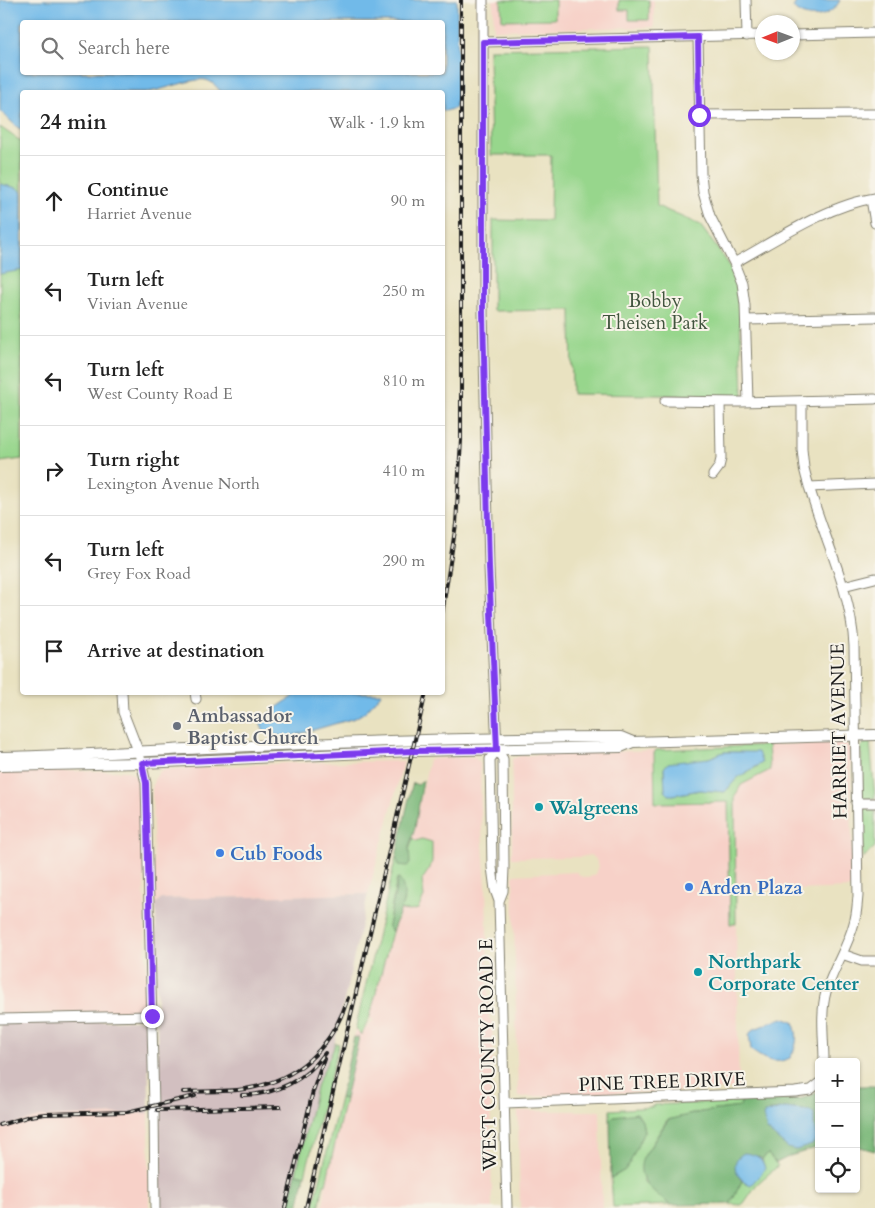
<!DOCTYPE html>
<html lang="en">
<head>
<meta charset="utf-8">
<style>
  :root { --surface:#fff; --page:#f2f2f2; --text:#222; --muted:#767676; --line:#e0e0e0 }
  body { margin:0; font-family:Cardo,serif; background:var(--page); color:var(--text) }
  .controls { position:absolute; right:15px; bottom:15px; display:grid; overflow:hidden; border-radius:5px; box-shadow:0 1px 4px #0004 }
  .controls button { width:45px; height:45px; display:grid; place-items:center; padding:0; border:0; border-bottom:1px solid var(--line); background:var(--surface); color:var(--text); font:25px sans-serif }
  .compass { position:absolute; left:755px; top:15px; width:45px; height:45px; border-radius:50%; background:var(--surface); box-shadow:0 1px 4px #0004; rotate:269deg }
  .stop { position:absolute; width:15px; height:15px; margin:-11px; border:4px solid #7c3aed; border-radius:50%; background:#fff }
  .stop.end { background:#7c3aed; border-color:#fff; box-shadow:0 1px 5px #0008 }
  .list { margin:0; padding:0; list-style:none }
  h2 { display:flex; justify-content:space-between; align-items:center; height:65px; margin:0; padding:0 20px; font-size:21px }
  h2 small { font-size:16px; font-weight:400; color:var(--muted) }
  .list li { display:grid; grid-template-columns:32px 1fr auto; gap:15px; align-items:center; box-sizing:border-box; height:90px; padding:0 20px; border-top:1px solid var(--line) }
  .list b { display:block; font-size:19px; white-space:nowrap }
  .list p { margin:0; font-size:16px; white-space:nowrap; color:var(--muted) }
  .list em { font-size:16px; font-style:normal; color:var(--muted) }
  .icon { flex:none; width:28px; height:28px; fill:none; stroke:currentColor; stroke-width:2; stroke-linecap:round; stroke-linejoin:round }
  .map { position:relative; flex:none; width:875px; height:1208px; overflow:hidden }
  .search { position:absolute; background:var(--surface); box-shadow:0 1px 4px #0004; left:20px; top:20px; width:425px; height:55px; display:flex; align-items:center; gap:12px; box-sizing:border-box; padding:0 18px; border-radius:5px; color:var(--muted); font-size:19px }
  .panel { position:absolute; background:var(--surface); box-shadow:0 1px 4px #0004; left:20px; top:90px; width:425px; height:605px; border-radius:5px }
  .map>svg:first-child { display:block }
  .built { fill:#f7d1c8 }
  .industrial { fill:#d2bfc0 }
  .green { fill:#97d68c; stroke:#5a7954; fill-rule:evenodd }
  .forest { fill:#79b778; stroke:#4a6a4a; fill-rule:evenodd }
  .water { fill:#71bae9; stroke:#466b82; fill-rule:evenodd }
  .lines { fill:none; stroke-linecap:round; stroke-linejoin:round }
  .minor-casing { stroke:#827f6e; stroke-width:11 }
  .major-casing { stroke:#827f6e; stroke-width:12 }
  .minor { stroke:#fff; stroke-width:9 }
  .major { stroke:#fff; stroke-width:10 }
  .rail-casing { stroke:#1c1c1c; stroke-width:4 }
  .rail { stroke:#f7f3e8; stroke-width:2; stroke-dasharray:5.5; stroke-linecap:butt }
  .route { stroke:#7c3aed; stroke-width:6 }
  .worship-dot { fill:#6b7280; stroke:#f7f3e8; stroke-width:2 }
  .culture-dot { fill:#0f9aa8; stroke:#f7f3e8; stroke-width:2 }
  .shop-dot { fill:#3f7fe0; stroke:#f7f3e8; stroke-width:2 }
  .labels { text-anchor:middle; stroke-width:4; stroke-linejoin:round; paint-order:stroke }
  .park-label { font-size:19px; fill:#41543e; stroke:#f7f3e8 }
  .worship-label { font-size:19px; font-weight:bold; fill:#5b616d; stroke:#f7f3e8; text-anchor:start }
  .street-label { font-size:19px; fill:#1c1c1c; stroke:#f7f3e8 }
  .culture-label { font-size:19px; font-weight:bold; fill:#0d838f; stroke:#f7f3e8; text-anchor:start }
  .shop-label { font-size:19px; font-weight:bold; fill:#366cbe; stroke:#f7f3e8; text-anchor:start }
</style>
</head>
<body>
<div class="map">
<svg width="875" height="1208" viewBox="0 0 875 1208">
  <rect width="100%" height="100%" fill="#f7f3e8"/>
  <filter id="ink" filterUnits="userSpaceOnUse"><feTurbulence type="fractalNoise" baseFrequency=".02" numOctaves="2"/><feDisplacementMap in="SourceGraphic" scale="10" xChannelSelector="R" yChannelSelector="G"/><feConvolveMatrix kernelMatrix="1 2 1 2 8 2 1 2 1" color-interpolation-filters="sRGB"/></filter>
  <filter id="wash" filterUnits="userSpaceOnUse"><feTurbulence type="fractalNoise" baseFrequency=".0096" numOctaves="4" result="noise"/><feDisplacementMap in="SourceGraphic" scale="20" xChannelSelector="R" yChannelSelector="G"/><feGaussianBlur stdDeviation="1.12" result="paint"/><feColorMatrix in="noise" values="0 0 0 0 0 0 0 0 0 0 0 0 0 0 0 0 0 1.4 0 .05"/><feComposite in="paint" operator="in"/></filter>
  <g filter="url(#wash)">
    <rect width="100%" height="100%" fill="#e9e2c1"/>
    <path class="built" d="M493,0H654V27L494,30Z
      M843,742L848,745L850,749L853,888L736,892L735,796L741,785L770,770L768,745Z
      M656,750L653,760L655,803L728,802L730,924H736L739,1086L735,1089L518,1097L513,875L577,872L580,876L588,878L596,874L599,866L595,858L590,855L581,857L512,858V759L520,756L530,755Z
      M474,757L480,763L481,817L486,887L489,1019L492,1021L493,1077L490,1078L492,1208H323L327,1176L359,1038L354,1037L356,1029L360,1034L374,1021L369,1017L381,970L400,910L410,911L423,901L422,881L430,868L416,841L413,838L429,759Z
      M404,761L368,894L162,899L156,903L155,906L152,790L154,780L159,772L162,770L285,763Z
      M30,770L69,771H127L133,774L137,779L142,796L147,1006L145,1011L0,1015V773Z
      M518,1111H600L602,1208H520Z
      M149,1113V1208H0V1128L39,1117Z"/>
    <path class="industrial" d="M368,894L333,1050L317,1084L288,1208H159L156,903L162,899Z
      M141,1020L148,1024L149,1113L39,1117L0,1128V1023Z"/>
    <path class="green" d="M501,0H555V19L502,20Z
      M619,0H649V20H629V10H619Z
      M653,46L657,206L700,225L728,263L739,289L743,396L572,394L571,310L493,311V220L550,221L551,155H491L489,49Z
      M0,127L22,142V459L0,462Z
      M870,742L875,798L865,799L862,796L861,747L864,743Z
      M768,745L770,770L741,785L735,796L736,924H730L728,802L655,803L654,753L656,750ZM724,752H741L758,766L737,778L725,792L700,790L673,795L665,791L664,768L709,758Z
      M864,808H875V847L863,858L862,812Z
      M413,838L416,841L422,839L432,842V861L430,868L422,880L424,897L418,909L410,911L400,910L404,900L397,878L388,926L392,932L370,1016L362,1034H360L357,1031L356,1026L396,857L398,859L409,850Z
      M335,1043L339,1044L337,1051L305,1175L296,1173L317,1084L333,1050Z
      M340,1098L345,1099L326,1184H324L319,1208H313Z
      M741,1101V1107L701,1112L667,1120L643,1158V1181L670,1205L613,1207L611,1178L625,1170L644,1131L642,1121L614,1116L610,1120V1110L653,1107V1105Z
      M768,1154L778,1166L757,1184L744,1203L741,1205L730,1204L742,1181L747,1183L764,1165L762,1159Z"/>
    <path class="forest" d="M423,780L415,828L409,847L410,864L407,866L399,865L396,857L411,789L413,783L418,785Z
      M398,878C412,893 398,915 392,932L388,926Z
      M354,1037L359,1038L345,1099L340,1098Z
      M856,1086H875V1151L856,1146Z
      M819,1091V1147L790,1156L776,1163L768,1154L762,1159L757,1156L739,1177L742,1181L730,1204L670,1205C655,1192 634,1180 643,1158L668,1120L701,1112L740,1107L741,1101L799,1099L810,1096ZM785,1108L810,1111L817,1138C812,1145 809,1145 801,1148C780,1154 774,1125 768,1111Z
      M637,1113L642,1121L644,1131L629,1165L625,1170L611,1178L610,1120L614,1116Z
      M296,1173L305,1175L298,1208H288Z"/>
    <path class="water" d="M0,0H457L458,92L455,108L446,111L443,110L442,92H221C217,87 213,82 206,80C195,77 161,91 147,92H22V130L17,127L0,111ZM22,22H442V72H22Z
      M797,0H840C832,18 806,22 793,8Z
      M0,184L17,188L22,192V270L0,274Z
      M297,693V692L382,693L365,712L355,718L296,735L280,736L264,732L260,721C271,710 285,703 297,693Z
      M724,752H758L762,763L737,778L725,792L700,790L673,795H669L665,791L664,768L668,763L709,758Z
      M782,1018L793,1022C799,1036 797,1046 790,1058C774,1065 764,1060 751,1050L749,1035L752,1030Z
      M785,1108L810,1111L814,1114V1126L817,1138L812,1145L796,1150L788,1148L767,1130L763,1116L765,1113Z
      M744,1153C755,1154 763,1157 765,1169L751,1185C737,1180 727,1162 744,1153Z"/>
  </g>
  <g filter="url(#ink)">
    <g class="lines">
      <g class="minor-casing">
        <path id="minor" d="M483,0V313L489,567L497,750L503,759L504,868L503,891L499,901
          M746,0L747,36
          M792,35L875,33
          M698,37L701,174L703,192L710,216L734,263L742,283L745,305L748,402
          M483,42L762,35
          M699,115L875,114
          M871,199L875,223
          M734,263C776,240 828,205 875,198
          M746,320L875,317
          M665,401L740,402L875,399
          M802,401V449L804,468C818,528 851,584 854,646L858,896C857,905 857,914 854,923C848,947 833,968 826,992C820,1014 824,1039 824,1062
          M713,475L719,467L721,459L720,402
          M809,487L875,484
          M843,586L875,578
          M122,692L123,712L139,753L146,783L154,1106L155,1208
          M195,692L196,699
          M497,750L490,759L492,867L495,890L499,901L507,1208
          M856,803H875
          M842,954L862,961H875
          M0,1019L152,1016
          M505,1103L795,1092L810,1090L819,1083"/>
      </g>
      <g class="major-casing">
        <path id="major" d="M0,757C102,755 204,747 306,744C411,740 516,737 621,737L633,742
          M0,766L142,763L412,751L621,747L633,742L875,735"/>
      </g>
      <use href="#minor" class="minor"/>
      <use href="#major" class="major"/>
      <g class="rail-casing">
        <path id="rail" d="M442,614L456,524L461,440V0
          M183,1092C204,1091 225,1092 245,1089C297,1081 332,1048 348,998
          M242,1095C275,1095 307,1080 325,1053
          M157,1110L280,1107
          M0,1125L30,1116L45,1114L127,1112L195,1096
          M285,1208L313,1091L324,1059
          M306,1208L426,692"/>
      </g>
      <use href="#rail" class="rail"/>
    </g>
  </g>
  <g class="lines" filter="url(#ink)">
    <path class="route" d="M152,1016L146,783L142,763L412,751L497,750L489,567L483,313V42L698,37L699,115"/>
  </g>
  <circle class="worship-dot" cx="177" cy="726" r="5"/>
  <g class="culture-dot">
    <circle cx="539" cy="807" r="5"/>
    <circle cx="698" cy="972" r="5"/>
  </g>
  <g class="shop-dot">
    <circle cx="220" cy="853" r="5"/>
    <circle cx="689" cy="887" r="5"/>
  </g>
  <g class="labels">
    <g class="park-label">
      <text x="655" y="307">Bobby<tspan x="655" dy="22">Theisen Park</tspan></text>
    </g>
    <g class="worship-label">
      <text x="187" y="722">Ambassador<tspan x="187" dy="22">Baptist Church</tspan></text>
    </g>
    <g class="street-label">
      <text transform="translate(838 731) rotate(-91)" y="7">HARRIET AVENUE</text>
      <text transform="translate(487 1055) rotate(-91)" y="7">WEST COUNTY ROAD E</text>
      <text transform="translate(662 1081) rotate(-2)" y="7">PINE TREE DRIVE</text>
    </g>
    <g class="culture-label">
      <text x="549" y="814">Walgreens</text>
      <text x="708" y="968">Northpark<tspan x="708" dy="22">Corporate Center</tspan></text>
    </g>
    <g class="shop-label">
      <text x="230" y="860">Cub Foods</text>
      <text x="699" y="894">Arden Plaza</text>
    </g>
  </g>
</svg>
<div class="controls">
<button>+</button>
<button>−</button>
<button><svg class="icon" aria-label="locate" viewBox="0 0 24 24"><circle cx="12" cy="12" r="6"/><path d="M12 2v4M12 18v4M2 12h4M18 12h4"/></svg></button>
</div>
<svg class="compass" viewBox="-18 -18 36 36"><path d="M0-13l5 13h-10z" fill="#e53935"/><path d="M0 13l5-13h-10z" fill="#767676"/></svg>
<div class="stop" style="left:699px;top:115px"></div>
<div class="stop end" style="left:152px;top:1016px"></div>
<div class="search"><svg class="icon" aria-label="search" viewBox="0 0 24 24"><circle cx="10" cy="10" r="6"/><path d="M15 15l6 6"/></svg>Search here</div>
<section class="panel">
<h2>24 min<small>Walk · 1.9 km</small></h2>
<ul class="list">
<li><svg class="icon" aria-label="ahead" viewBox="0 0 24 24"><path d="M12 20V5M6 11l6-6 6 6"/></svg><div><b>Continue</b><p>Harriet Avenue</p></div><em>90 m</em></li>
<li><svg class="icon" aria-label="left" viewBox="0 0 24 24"><path d="M17 20v-9H6M10 6l-5 5 5 5"/></svg><div><b>Turn left</b><p>Vivian Avenue</p></div><em>250 m</em></li>
<li><svg class="icon" aria-label="left" viewBox="0 0 24 24"><path d="M17 20v-9H6M10 6l-5 5 5 5"/></svg><div><b>Turn left</b><p>West County Road E</p></div><em>810 m</em></li>
<li><svg class="icon" aria-label="right" viewBox="0 0 24 24"><path d="M7 20v-9h11M14 6l5 5-5 5"/></svg><div><b>Turn right</b><p>Lexington Avenue North</p></div><em>410 m</em></li>
<li><svg class="icon" aria-label="left" viewBox="0 0 24 24"><path d="M17 20v-9H6M10 6l-5 5 5 5"/></svg><div><b>Turn left</b><p>Grey Fox Road</p></div><em>290 m</em></li>
<li><svg class="icon" aria-label="arrive" viewBox="0 0 24 24"><path d="M6 21V4h12l-3 4 3 4H6"/></svg><div><b>Arrive at destination</b></div></li>
</ul>
</section>
</div>
</body>
</html>
